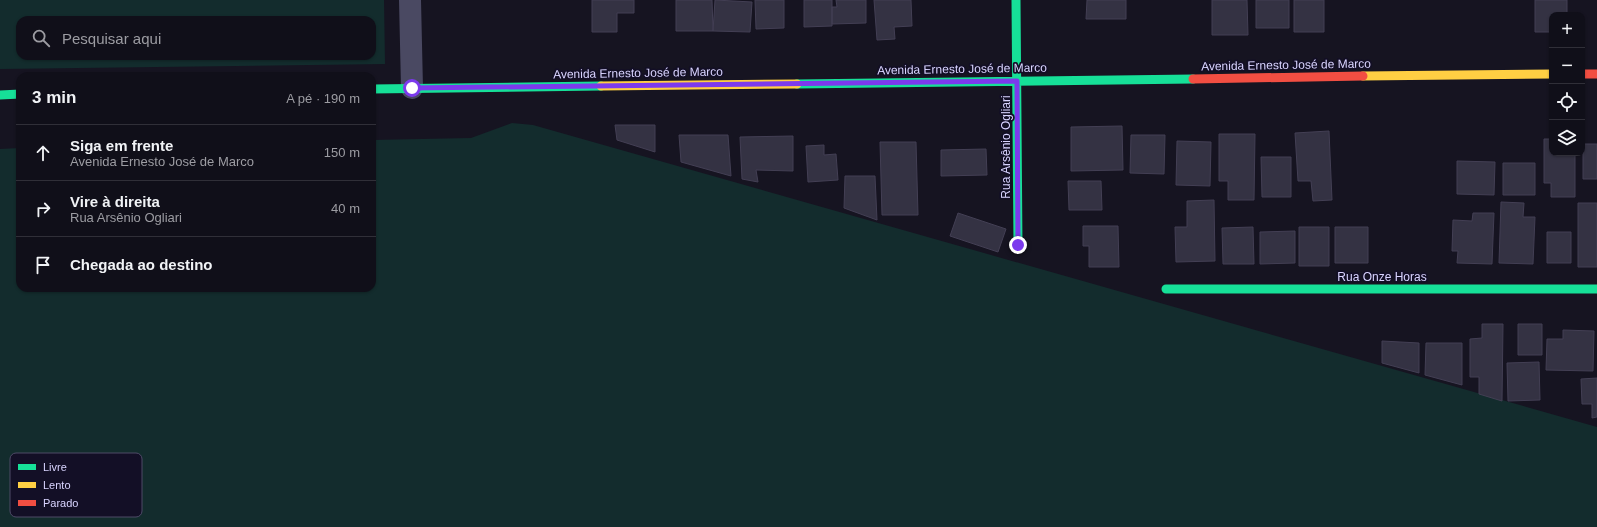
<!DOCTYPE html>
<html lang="pt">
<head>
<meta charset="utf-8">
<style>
  :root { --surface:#100f19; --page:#191822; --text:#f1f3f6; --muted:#9c9ca2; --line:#302f38 }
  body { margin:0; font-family:Helvetica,sans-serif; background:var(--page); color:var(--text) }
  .controls { position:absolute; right:12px; top:12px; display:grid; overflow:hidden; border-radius:8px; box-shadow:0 1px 3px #0004 }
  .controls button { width:36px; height:36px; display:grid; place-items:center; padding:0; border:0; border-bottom:1px solid var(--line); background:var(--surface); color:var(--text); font:20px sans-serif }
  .stop { position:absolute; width:12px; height:12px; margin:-9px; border:3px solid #7c3aed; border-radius:50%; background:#fff }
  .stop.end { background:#7c3aed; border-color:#fff; box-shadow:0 1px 4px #0008 }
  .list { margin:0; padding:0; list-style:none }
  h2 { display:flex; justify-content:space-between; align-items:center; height:52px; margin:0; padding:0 16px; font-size:17px }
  h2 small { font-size:13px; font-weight:400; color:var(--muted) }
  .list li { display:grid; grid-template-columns:26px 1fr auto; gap:12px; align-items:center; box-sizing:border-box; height:56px; padding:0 16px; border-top:1px solid var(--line) }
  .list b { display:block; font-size:15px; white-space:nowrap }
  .list p { margin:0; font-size:13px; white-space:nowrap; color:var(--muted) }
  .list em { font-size:13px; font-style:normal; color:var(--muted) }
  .icon { flex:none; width:22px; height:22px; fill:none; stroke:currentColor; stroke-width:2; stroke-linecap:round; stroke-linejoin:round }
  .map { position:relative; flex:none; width:1597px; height:527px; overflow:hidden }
  .search { position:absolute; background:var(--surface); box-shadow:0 1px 3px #0004; left:16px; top:16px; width:360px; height:44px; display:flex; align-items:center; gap:10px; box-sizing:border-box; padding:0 14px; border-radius:12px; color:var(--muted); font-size:15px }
  .panel { position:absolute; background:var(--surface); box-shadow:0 1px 3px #0004; left:16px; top:72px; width:360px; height:220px; border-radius:12px }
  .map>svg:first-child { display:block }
  .green { fill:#132c2d; fill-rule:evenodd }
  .building { fill:#343243; stroke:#433f54 }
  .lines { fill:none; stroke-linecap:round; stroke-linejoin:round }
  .street { stroke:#4a4962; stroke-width:22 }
  .fast { stroke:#16e098; stroke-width:9 }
  .slow { stroke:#ffcf43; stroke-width:9 }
  .jam { stroke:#f24e42; stroke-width:9 }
  .route { stroke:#7c3aed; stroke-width:5 }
  .labels { text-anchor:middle; stroke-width:3.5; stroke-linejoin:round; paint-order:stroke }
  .street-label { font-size:12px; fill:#d9d4ff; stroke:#130f26 }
  .key { fill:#130f26; stroke:#4e4a67; stroke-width:1 }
  .key-label { font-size:11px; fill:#d9d4ff }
</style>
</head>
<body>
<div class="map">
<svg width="1597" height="527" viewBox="0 0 1597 527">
  <rect width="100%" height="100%" fill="#161421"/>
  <path class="green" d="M0,0H384L385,64L0,69ZM20,20H372V56H20Z
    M512,123L533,125L1597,427V527H0V149L20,148V288H372V140L471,138Z"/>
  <path class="building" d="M592,0H634V13H617V32H592Z
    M676,0H712L713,31H676Z
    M715,0L752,2L750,32L713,31Z
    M755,0H784V28L756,29Z
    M804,0H832V26L804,27Z
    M836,0H866V23L832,24V7H837Z
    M874,0H911L912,26L894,27L895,39L877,40Z
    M1087,0H1126V19H1086Z
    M1212,0H1247L1248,35H1212Z
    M1256,0H1289V28H1256Z
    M1294,0H1324V32H1294Z
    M1535,0H1567V15H1552V32H1535Z
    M615,125H655V152L617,140Z
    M1122,126L1123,170L1071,171V127Z
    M1329,131L1332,200L1313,201L1311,181H1298L1295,133Z
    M1219,134H1255L1254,200H1228V181H1219Z
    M679,135H728L731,176L681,162Z
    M1131,135H1165L1164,174L1130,173Z
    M793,136V171L756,170L758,182L742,179L740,137Z
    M1544,139H1552V153H1575V197H1551V183H1544Z
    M1177,141L1211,142L1210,186L1176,185Z
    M880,142H916L918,215H882Z
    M1583,144H1597V179H1583Z
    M824,145V155L836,154L838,180L808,182L806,146Z
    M986,149L987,175L941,176V150Z
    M1261,157H1291V197H1262Z
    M1457,161L1495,162L1494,195L1457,194Z
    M1503,163H1535V195H1503Z
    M845,176H875L877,220L844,208Z
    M1068,181H1101L1102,210H1069Z
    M1214,200L1215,261L1176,262L1175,227H1187V201Z
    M1501,202L1524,203L1523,217H1535L1533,264L1499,263Z
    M1578,203H1597V267H1578Z
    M958,213L1006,229L998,252L950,236Z
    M1473,213H1494L1492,264L1457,263L1458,251H1452L1453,220L1472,221Z
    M1083,226H1118L1119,267H1089V246H1083Z
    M1253,227L1254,264H1223L1222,228Z
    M1299,227H1329V266H1299Z
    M1335,227H1368V263H1335Z
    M1295,231V263L1260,264V232Z
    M1547,232H1571V263H1547Z
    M1482,324H1503L1502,401L1479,394V377H1470V339L1482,338Z
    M1518,324H1542V355H1518Z
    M1563,330L1594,331L1593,371L1546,370L1547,339H1563Z
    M1382,341L1419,343V373L1382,363Z
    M1426,343H1462V385L1425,375Z
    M1539,362L1540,400L1508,401L1507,363Z
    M1597,378V417L1592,418V404H1582L1581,379Z"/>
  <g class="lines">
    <path class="street" d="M410,0L412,88"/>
    <path class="fast" d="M1016,0L1018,245
      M797,84L1193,79
      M372,89L601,86
      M0,95L20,94
      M1166,289H1597"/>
    <path class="slow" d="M1363,76L1552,74
      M601,86L797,84"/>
    <path class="jam" d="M1582,74H1597
      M1193,79L1363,76"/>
  </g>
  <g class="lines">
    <path class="route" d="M412,88L1017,81L1018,245"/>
  </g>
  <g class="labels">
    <g class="street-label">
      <text transform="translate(1286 65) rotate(-1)" y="4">Avenida Ernesto José de Marco</text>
      <text transform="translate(962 69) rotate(-1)" y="4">Avenida Ernesto José de Marco</text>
      <text transform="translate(638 73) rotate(-1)" y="4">Avenida Ernesto José de Marco</text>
      <text transform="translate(1006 147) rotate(-90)" y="4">Rua Arsênio Ogliari</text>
      <text x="1382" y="281">Rua Onze Horas</text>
    </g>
  </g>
  <rect x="10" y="453" width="132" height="64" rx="6" class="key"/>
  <rect x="18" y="464" width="18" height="6" fill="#16e098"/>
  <rect x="18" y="482" width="18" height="6" fill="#ffcf43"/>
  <rect x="18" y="500" width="18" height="6" fill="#f24e42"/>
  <g class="key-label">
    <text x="43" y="471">Livre</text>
    <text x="43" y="489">Lento</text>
    <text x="43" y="507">Parado</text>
  </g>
</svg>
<div class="controls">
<button>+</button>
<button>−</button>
<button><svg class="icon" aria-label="locate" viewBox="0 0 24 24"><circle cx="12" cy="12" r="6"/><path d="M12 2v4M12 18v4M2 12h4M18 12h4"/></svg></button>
<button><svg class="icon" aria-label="layers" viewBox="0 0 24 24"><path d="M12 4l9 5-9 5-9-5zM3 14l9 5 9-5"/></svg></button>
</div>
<div class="stop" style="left:412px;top:88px"></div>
<div class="stop end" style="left:1018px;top:245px"></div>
<div class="search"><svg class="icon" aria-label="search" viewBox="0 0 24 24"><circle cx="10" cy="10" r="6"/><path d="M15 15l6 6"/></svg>Pesquisar aqui</div>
<section class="panel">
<h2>3 min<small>A pé · 190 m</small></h2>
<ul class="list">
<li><svg class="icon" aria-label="ahead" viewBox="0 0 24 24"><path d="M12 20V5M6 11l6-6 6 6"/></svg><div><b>Siga em frente</b><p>Avenida Ernesto José de Marco</p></div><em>150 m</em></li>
<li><svg class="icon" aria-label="right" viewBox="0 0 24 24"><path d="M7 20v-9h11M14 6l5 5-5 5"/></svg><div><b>Vire à direita</b><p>Rua Arsênio Ogliari</p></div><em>40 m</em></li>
<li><svg class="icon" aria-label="arrive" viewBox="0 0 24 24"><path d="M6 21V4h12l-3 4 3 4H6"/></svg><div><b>Chegada ao destino</b></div></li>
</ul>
</section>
</div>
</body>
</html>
